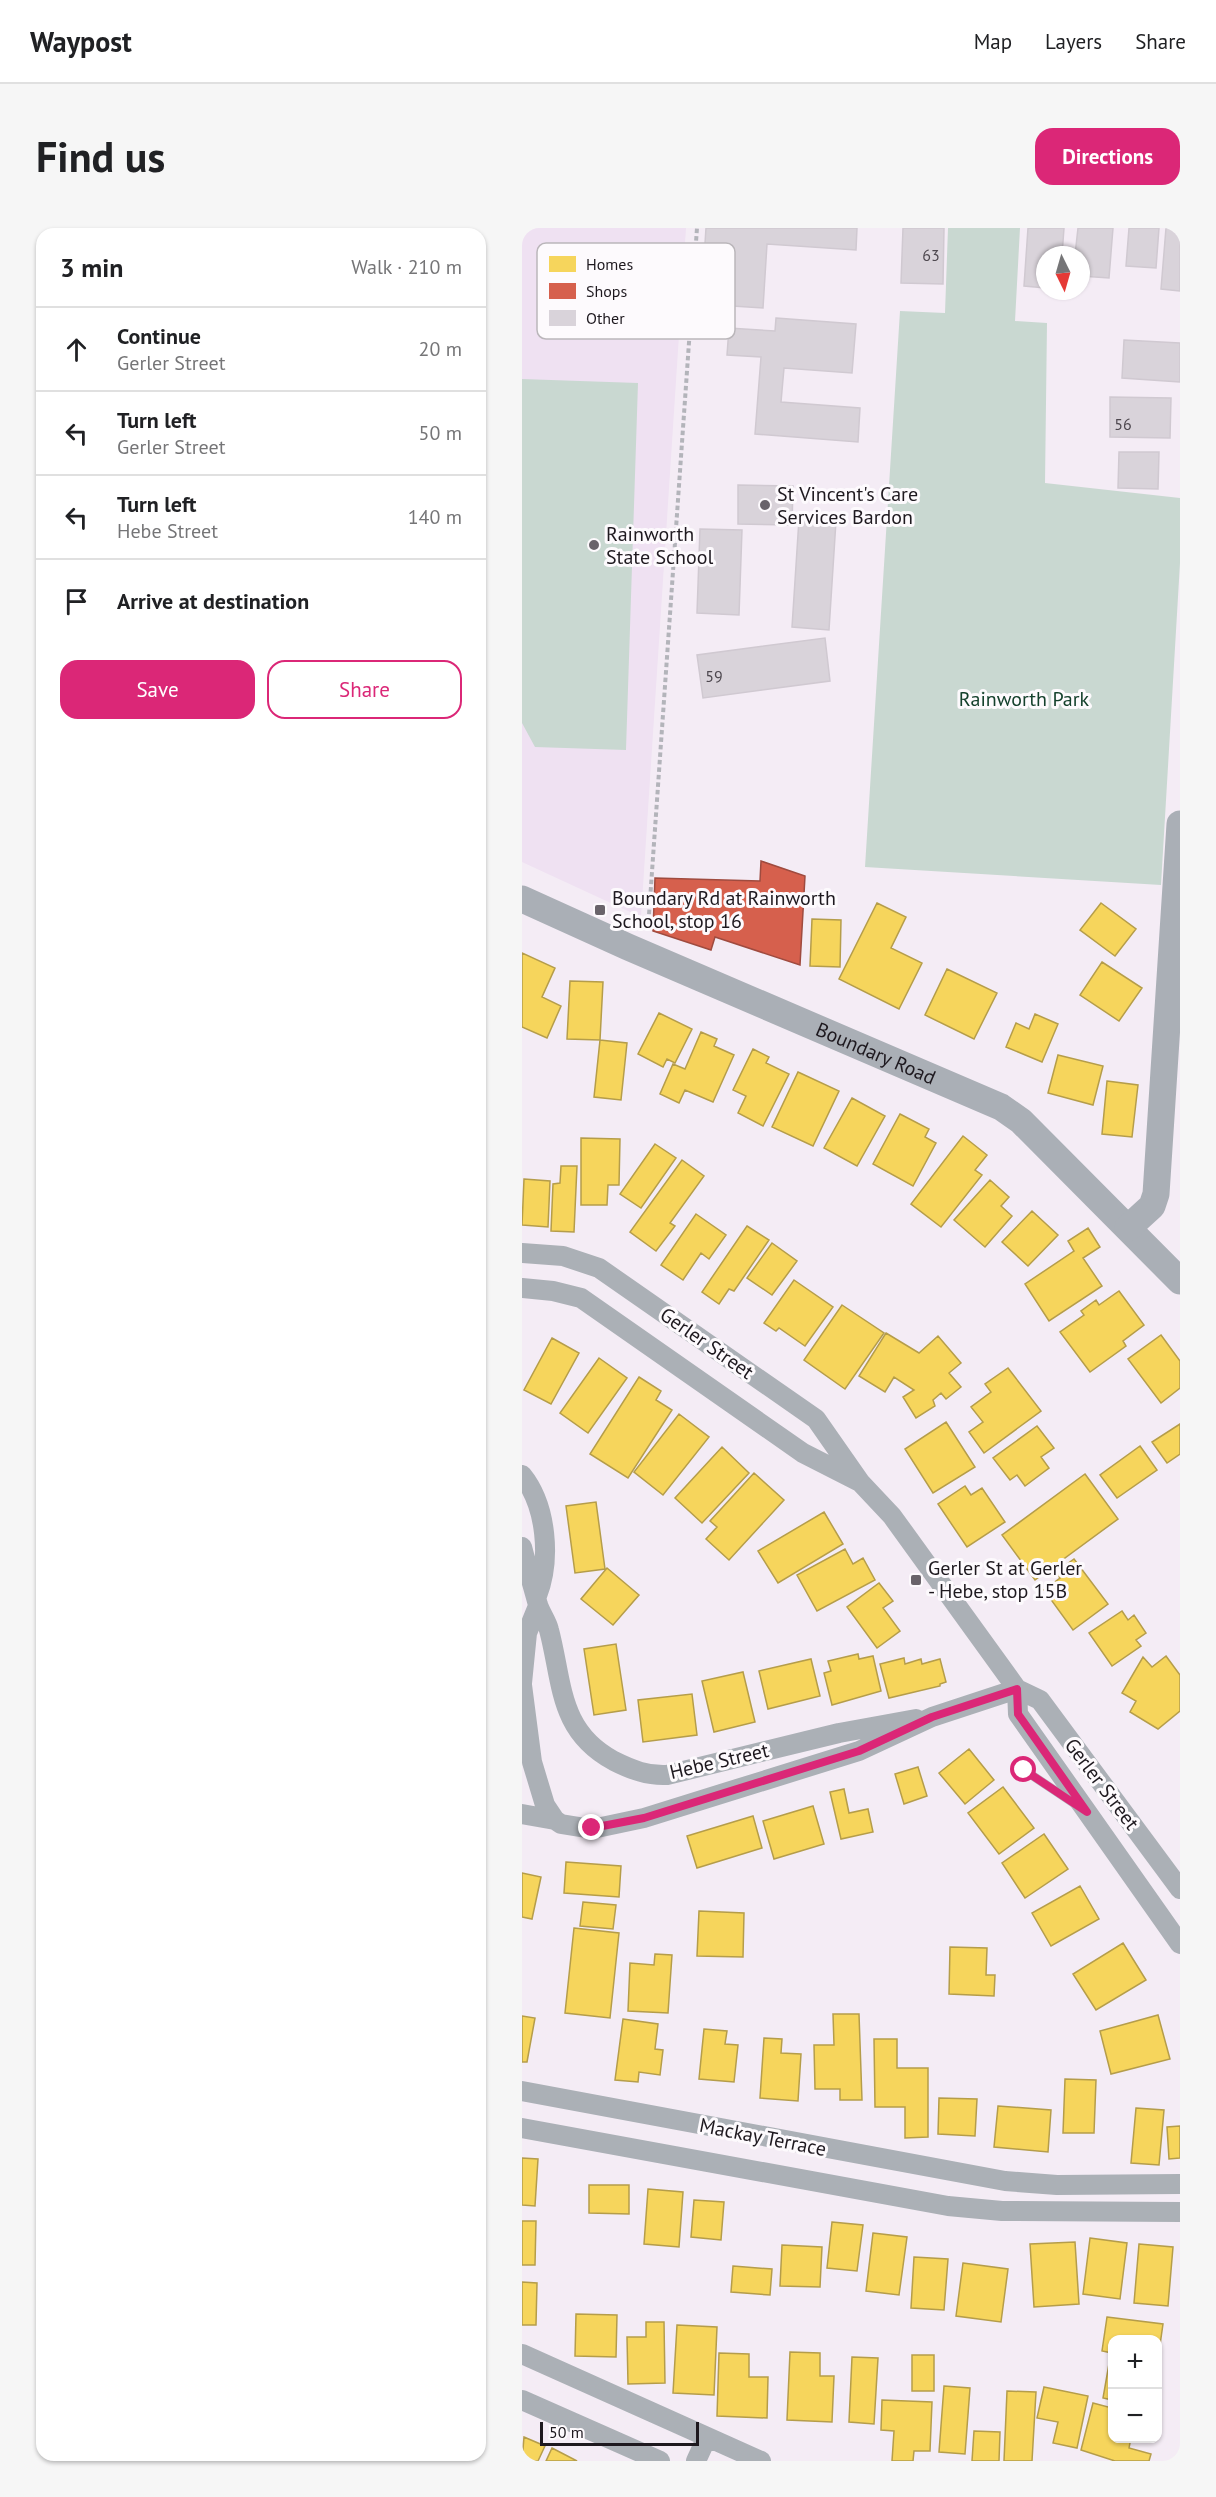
<!DOCTYPE html>
<html lang="en">
<head>
<meta charset="utf-8">
<style>
  :root { --surface:#fff; --page:#f6f6f6; --text:#202124; --muted:#757577; --line:#e0e0e0; --accent:#db2777 }
  body { margin:0; font-family:"PT Sans",sans-serif; background:var(--page); color:var(--text) }
  .controls { position:absolute; right:18px; bottom:18px; display:grid; overflow:hidden; border-radius:12px; box-shadow:0 2px 4px #0004 }
  .controls button { width:54px; height:54px; display:grid; place-items:center; padding:0; border:0; border-bottom:2px solid var(--line); background:var(--surface); color:var(--text); font:30px sans-serif }
  .compass { position:absolute; left:514px; top:18px; width:54px; height:54px; border-radius:50%; background:var(--surface); box-shadow:0 2px 4px #0004; rotate:175deg }
  .scale { position:absolute; left:18px; bottom:15px; width:159px; box-sizing:border-box; padding-left:6px; border:3px solid #1e191f; border-top:0; font-size:16px; line-height:21px; white-space:nowrap; color:#1e191f; -webkit-text-stroke:4px #fdfafd; paint-order:stroke }
  .stop { position:absolute; width:18px; height:18px; margin:-14px; border:4px solid #db2777; border-radius:50%; background:#fff }
  .stop.end { background:#db2777; border-color:#fff; box-shadow:0 2px 6px #0008 }
  .list { margin:0; padding:0; list-style:none }
  h2 { display:flex; justify-content:space-between; align-items:center; height:78px; margin:0; padding:0 24px; font-size:26px }
  h2 small { font-size:20px; font-weight:400; color:var(--muted) }
  .list li { display:grid; grid-template-columns:39px 1fr auto; gap:18px; align-items:center; box-sizing:border-box; height:84px; padding:0 24px; border-top:2px solid var(--line) }
  .list b { display:block; font-size:22px; white-space:nowrap }
  .list p { margin:0; font-size:20px; white-space:nowrap; color:var(--muted) }
  .list em { font-size:20px; font-style:normal; color:var(--muted) }
  .actions { display:flex; gap:12px; padding:18px 24px }
  .actions a { flex:1; padding:14px 0; border:2px solid var(--accent); border-radius:18px; text-align:center; font-size:21px; color:var(--accent) }
  .actions .main { background:var(--accent); color:#fff }
  .icon { flex:none; width:33px; height:33px; fill:none; stroke:currentColor; stroke-width:2; stroke-linecap:round; stroke-linejoin:round }
  .map { position:relative; flex:none; width:658px; height:2233px; overflow:hidden; border-radius:18px }
  header { display:flex; align-items:center; gap:36px; box-sizing:border-box; height:84px; padding:0 30px; background:var(--surface); border-bottom:2px solid var(--line) }
  header strong { font-size:28px }
  nav { display:flex; gap:33px; margin-inline-start:auto; font-size:21px }
  .intro { display:flex; align-items:center; justify-content:space-between; box-sizing:border-box; height:144px; padding:0 36px }
  h1 { margin:0; font-size:42px }
  .button { padding:15px 27px; border-radius:18px; background:var(--accent); color:#fff; font-size:21px; font-weight:700 }
  main { display:flex; gap:36px; padding:0 36px }
  aside { flex:1; background:var(--surface); border-radius:18px; box-shadow:0 2px 4px #0004 }
  .map>svg:first-child { display:block }
  .built { fill:#efe1f2 }
  .green { fill:#c9d8d1 }
  .homes { fill:#f6d55c; stroke:#b59d4a; stroke-width:1.5 }
  .shops { fill:#d6604d; stroke:#9f4b3f; stroke-width:1.5 }
  .building { fill:#d9d3da; stroke:#d0c9d1; stroke-width:1.5 }
  .lines { fill:none; stroke-linecap:round; stroke-linejoin:round }
  .path { stroke:#b3b4ba; stroke-width:4; stroke-dasharray:4.5 3; stroke-linecap:butt }
  .lane { stroke:#abb0b6; stroke-width:9 }
  .street { stroke:#abb0b6; stroke-width:20 }
  .secondary { stroke:#aaafb6; stroke-width:27 }
  .route { stroke:#db2777; stroke-width:8 }
  .poi-dot { fill:#69636a; stroke:#fdfafd; stroke-width:2 }
  .labels { text-anchor:middle; stroke-width:6; stroke-linejoin:round; paint-order:stroke }
  .number-label { font-size:16px; fill:#4e484f }
  .poi-label { font-size:20px; fill:#1e191f; stroke:#fdfafd; text-anchor:start }
  .park-label { font-size:20px; fill:#14412c; stroke:#fdfafd }
  .street-label { font-size:20px; fill:#1e191f; stroke:#fdfafd }
  .key { fill:#fdfafd; stroke:#bab6ba; stroke-width:1.5 }
  .key-label { font-size:16px; fill:#1e191f }
</style>
</head>
<body>
<header>
<strong>Waypost</strong>
<nav><a>Map</a><a>Layers</a><a>Share</a></nav>
</header>
<div class="intro"><h1>Find us</h1><a class="button">Directions</a></div>
<main>
<aside>
<h2>3 min<small>Walk · 210 m</small></h2>
<ul class="list">
<li><svg class="icon" aria-label="ahead" viewBox="0 0 24 24"><path d="M12 20V5M6 11l6-6 6 6"/></svg><div><b>Continue</b><p>Gerler Street</p></div><em>20 m</em></li>
<li><svg class="icon" aria-label="left" viewBox="0 0 24 24"><path d="M17 20v-9H6M10 6l-5 5 5 5"/></svg><div><b>Turn left</b><p>Gerler Street</p></div><em>50 m</em></li>
<li><svg class="icon" aria-label="left" viewBox="0 0 24 24"><path d="M17 20v-9H6M10 6l-5 5 5 5"/></svg><div><b>Turn left</b><p>Hebe Street</p></div><em>140 m</em></li>
<li><svg class="icon" aria-label="arrive" viewBox="0 0 24 24"><path d="M6 21V4h12l-3 4 3 4H6"/></svg><div><b>Arrive at destination</b></div></li>
</ul>
<div class="actions"><a class="main">Save</a><a>Share</a></div>
</aside>
<div class="map">
<svg width="658" height="2233" viewBox="0 0 658 2233">
  <rect width="100%" height="100%" fill="#f4ecf5"/>
  <path class="built" d="M0,0H164L119,689L0,634Z"/>
  <path class="green" d="M426,0H498L493,93L525,95L523,255L658,270V335L639,657L343,639L378,83L423,85Z
    M0,151L116,155L104,522L13,519L0,495Z"/>
  <path class="homes" d="M355,675L384,689L369,720L400,735L377,781L317,751Z
    M579,675L614,701L593,728L558,702Z
    M290,691L319,692L318,739L288,738Z
    M0,725L33,740L20,769L39,778L25,810L0,799Z
    M580,734L620,760L597,793L558,767Z
    M425,741L475,765L452,811L403,787Z
    M48,753L81,754L78,812L45,811Z
    M137,785L170,801L153,835L145,831L141,839L116,826Z
    M513,786L536,796L520,834L484,819L494,795L507,801Z
    M179,804L195,811L192,818L212,827L191,874L163,862L157,875L138,866L151,836L163,841Z
    M78,812L105,815L99,872L72,869Z
    M231,821L247,829L244,835L267,846L241,898L216,885L224,868L211,862Z
    M536,827L581,838L571,877L526,865Z
    M276,844L317,863L291,918L250,899Z
    M585,853L616,857L610,909L580,906Z
    M330,870L363,888L335,938L302,920Z
    M378,886L407,901L403,909L414,915L391,958L351,936Z
    M441,908L465,927L453,942L460,947L419,999L389,976Z
    M59,910L98,911L97,957H86L85,977H59Z
    M133,916L154,930L119,980L98,966Z
    M160,932L182,948L148,995L153,998L134,1023L108,1004Z
    M39,938H55L52,1004L29,1003L31,956L38,955Z
    M2,951L28,953L26,999L0,997Z
    M468,952L487,969L479,978L490,988L463,1019L432,992Z
    M510,983L536,1007L506,1038L480,1014Z
    M174,986L204,1007L187,1031L179,1025L161,1052L139,1037Z
    M225,998L247,1012L212,1063L207,1061L197,1076L180,1064Z
    M566,1000L578,1019L561,1030L580,1058L527,1093L503,1056L552,1023L546,1013Z
    M250,1015L275,1033L250,1067L225,1050Z
    M272,1052L311,1079L283,1118L257,1100L254,1103L242,1095Z
    M597,1063L622,1097L601,1113L604,1118L568,1144L538,1104L562,1087L559,1083L574,1072L577,1077Z
    M320,1077L362,1105L323,1161L282,1132Z
    M364,1105L397,1125L416,1108L439,1135L427,1145L439,1159L424,1171L419,1165L411,1172L413,1178L394,1190L381,1169L392,1162L372,1149L363,1164L337,1148Z
    M639,1107L658,1133V1160L639,1175L606,1131Z
    M30,1110L57,1125L29,1176L2,1162Z
    M77,1130L105,1150L66,1205L38,1185Z
    M486,1140L519,1183L462,1225L447,1204L461,1194L449,1179L469,1164L463,1156Z
    M117,1149L139,1163L134,1172L150,1182L106,1250L68,1226Z
    M157,1186L187,1209L141,1267L112,1244Z
    M424,1194L453,1239L411,1265L383,1221Z
    M658,1196V1226L645,1235L630,1214Z
    M515,1198L532,1220L519,1229L527,1240L503,1258L495,1247L488,1252L471,1230Z
    M618,1218L635,1242L595,1270L578,1247Z
    M200,1219L227,1245L180,1295L153,1270Z
    M232,1245L262,1272L207,1332L184,1311L195,1299L188,1293Z
    M563,1246L596,1291L513,1352L480,1307Z
    M443,1258L449,1267L460,1260L483,1294L445,1319L416,1276Z
    M74,1274L83,1341L53,1345L44,1278Z
    M302,1284L321,1316L256,1355L236,1323Z
    M323,1321L331,1336L341,1330L353,1352L295,1383L275,1347Z
    M552,1331L586,1376L551,1402L522,1362L538,1350L534,1344Z
    M85,1340L117,1367L91,1397L59,1371Z
    M357,1355L371,1373L361,1380L378,1403L355,1420L325,1379Z
    M600,1383L606,1392L612,1387L624,1405L614,1412L619,1418L590,1438L567,1405Z
    M94,1416L104,1482L72,1487L62,1421Z
    M336,1426L337,1431L351,1428L359,1463L310,1477L302,1445L309,1443L306,1433Z
    M644,1428L658,1447V1483L636,1501L608,1484L614,1473L600,1465L621,1429L630,1439Z
    M382,1430L383,1436L399,1431L400,1436L418,1431L424,1454L418,1456V1458L367,1470L358,1436Z
    M289,1431L298,1468L246,1481L237,1443Z
    M221,1444L233,1494L192,1504L180,1453Z
    M170,1466L175,1507L121,1514L116,1472Z
    M447,1521L472,1552L443,1576L417,1545Z
    M396,1539L405,1568L382,1576L373,1546Z
    M481,1559L512,1600L477,1626L446,1585Z
    M322,1561L327,1585L346,1581L351,1604L319,1611L308,1564Z
    M291,1578L302,1616L252,1631L241,1593Z
    M231,1588L240,1620L175,1640L165,1608Z
    M522,1606L546,1641L503,1670L480,1635Z
    M44,1634L99,1638L97,1669L42,1665Z
    M0,1645L19,1649L10,1691L0,1689Z
    M558,1658L577,1691L529,1718L510,1685Z
    M61,1674L94,1677L91,1701L58,1698Z
    M177,1683L222,1685L221,1729L175,1728Z
    M52,1700L97,1705L88,1790L43,1785Z
    M601,1715L624,1752L574,1782L551,1746Z
    M428,1719L465,1720L464,1747H473L472,1768L427,1766Z
    M133,1726L150,1727L146,1785L106,1783L108,1735L132,1737Z
    M311,1786H337L340,1872H318V1861H293L292,1817H312Z
    M636,1787L648,1831L589,1846L578,1803Z
    M0,1788L13,1790L5,1834H0Z
    M101,1791L136,1796L133,1821L141,1822L138,1847L117,1844L116,1854L93,1852Z
    M182,1801L205,1803L203,1816L216,1817L212,1854L177,1851Z
    M242,1810L260,1811L259,1825L279,1826L276,1873L238,1870Z
    M352,1811H375V1840H406V1909L383,1910V1879H353Z
    M543,1851L574,1852L572,1905H541Z
    M417,1870L455,1871L453,1908L416,1906Z
    M476,1878L529,1882L526,1924L472,1919Z
    M614,1880L642,1882L637,1937L609,1935Z
    M658,1898V1930L647,1931L645,1899Z
    M0,1930L16,1931L13,1978L0,1977Z
    M67,1957H107V1986L67,1985Z
    M126,1961L161,1964L157,2019L122,2016Z
    M172,1972L202,1974L199,2012L169,2009Z
    M0,1993H14L13,2037H0Z
    M310,1994L341,1997L335,2043L305,2040Z
    M351,2005L385,2009L377,2067L344,2063Z
    M568,2010L605,2015L598,2071L561,2066Z
    M553,2014L557,2076L512,2079L508,2016Z
    M617,2016L651,2019L646,2078L612,2075Z
    M260,2017L300,2019L298,2059L258,2058Z
    M392,2029L426,2031L422,2082L389,2080Z
    M441,2035L486,2041L479,2094L434,2088Z
    M211,2038L250,2041L248,2067L209,2064Z
    M0,2054L15,2055L14,2097H0Z
    M54,2086L95,2087L94,2129L53,2128Z
    M585,2089L641,2096L636,2131V2112H590V2125L580,2123Z
    M124,2094H142L143,2155L106,2156L105,2109H124Z
    M155,2097L195,2099L192,2167L151,2165Z
    M268,2124L298,2125V2148H312L310,2194L265,2192Z
    M197,2125L227,2126V2149H246L245,2190L195,2188Z
    M390,2127H412V2163H390Z
    M330,2129L356,2130L352,2196L327,2194Z
    M588,2130H590V2172L581,2170Z
    M422,2158L448,2160L443,2226L417,2224Z
    M522,2159L566,2168L555,2220L531,2215L536,2194L515,2190Z
    M485,2163L514,2164L510,2233H482Z
    M360,2172L410,2174L408,2223H392L391,2233H370L372,2203L359,2202Z
    M571,2175L590,2180V2210H609L607,2220L629,2226L627,2233H593L559,2222Z
    M452,2203L478,2204L477,2233H450Z
    M2,2209L23,2218L16,2233H0Z
    M30,2220L55,2233H24Z"/>
  <path class="shops" d="M239,633L283,648L278,737L193,709L189,722L131,703L133,650L238,653Z"/>
  <path class="building" d="M184,0H335L334,22L245,16L241,80L179,76Z
    M381,0H422L421,56L379,55Z
    M506,0H542L540,27H523V60L502,58Z
    M556,0H591L587,50L559,48V27H553Z
    M607,0H637L634,40L604,38Z
    M644,0H658V63L639,61Z
    M254,90L334,96L330,145L262,140L259,174L338,180L336,214L233,206L239,129L205,127L207,100L253,103Z
    M602,112L658,115V154L600,150Z
    M588,169L649,170L648,210L588,209Z
    M597,224H637L636,261L596,260Z
    M216,257L271,258L270,297L216,296Z
    M277,291L314,293L307,402L270,399Z
    M178,301L220,302L217,387L175,385Z
    M303,410L308,453L181,470L175,427Z"/>
  <g class="lines">
    <path class="path" d="M126,701L175,0"/>
    <path class="lane" d="M502,1542L553,1576"/>
    <path class="street" d="M0,1025L41,1028L77,1040L294,1191L338,1254L370,1288L495,1461L518,1472L658,1661
      M0,1060L31,1063L59,1070L281,1225L336,1253
      M0,1247C25,1278 29,1332 15,1368
      M0,1319C5,1339 11,1358 16,1377C19,1386 25,1393 27,1402C41,1455 36,1503 92,1533C110,1542 126,1548 145,1547L317,1505L394,1491
      M0,1455L5,1405L16,1378
      M0,1457L10,1534L23,1577L33,1592L39,1596L70,1601L122,1590L337,1523L410,1489L495,1461
      M495,1461L496,1486L658,1716
      M0,1586L33,1592
      M0,1863L483,1953L535,1957L658,1956
      M0,1900L426,1978L480,1983L658,1984
      M0,2126L239,2233
      M0,2172L138,2233
      M174,2233L185,2209"/>
    <g class="secondary">
      <path id="s1" d="M0,671L106,719L479,879L499,893L658,1053"/>
      <path d="M606,1000L630,978L634,966L658,596"/>
    </g>
  </g>
  <g class="lines">
    <path class="route" d="M70,1600L122,1590L337,1523L410,1489L495,1461L496,1486L565,1584L502,1542"/>
  </g>
  <g class="poi-dot">
    <circle cx="243" cy="277" r="6"/>
    <circle cx="72" cy="317" r="6"/>
    <rect x="72" y="676" width="12" height="12" rx="3"/>
    <rect x="388" y="1346" width="12" height="12" rx="3"/>
  </g>
  <g class="labels">
    <g class="number-label">
      <text x="409" y="33">63</text>
      <text x="601" y="202">56</text>
      <text x="192" y="454">59</text>
    </g>
    <g class="poi-label">
      <text x="255" y="273">St Vincent's Care<tspan x="255" dy="23">Services Bardon</tspan></text>
      <text x="84" y="313">Rainworth<tspan x="84" dy="23">State School</tspan></text>
      <text x="90" y="677">Boundary Rd at Rainworth<tspan x="90" dy="23">School, stop 16</tspan></text>
      <text x="406" y="1347">Gerler St at Gerler<tspan x="406" dy="23">- Hebe, stop 15B</tspan></text>
    </g>
    <g class="park-label">
      <text x="502" y="478">Rainworth Park</text>
    </g>
    <g class="street-label">
      <text dy="7" stroke="none"><textPath href="#s1" startOffset="386">Boundary Road</textPath></text>
      <text transform="translate(185 1115) rotate(35)" y="7">Gerler Street</text>
      <text transform="translate(197 1533) rotate(-13)" y="7">Hebe Street</text>
      <text transform="translate(580 1556) rotate(53)" y="7">Gerler Street</text>
      <text transform="translate(241 1909) rotate(11)" y="7">Mackay Terrace</text>
    </g>
  </g>
  <rect x="15" y="15" width="198" height="96" rx="9" class="key"/>
  <rect x="27" y="28" width="27" height="16" fill="#f6d55c"/>
  <rect x="27" y="55" width="27" height="16" fill="#d6604d"/>
  <rect x="27" y="82" width="27" height="16" fill="#d9d3da"/>
  <g class="key-label">
    <text x="64" y="42">Homes</text>
    <text x="64" y="69">Shops</text>
    <text x="64" y="96">Other</text>
  </g>
</svg>
<div class="controls">
<button>+</button>
<button>−</button>
</div>
<svg class="compass" viewBox="-18 -18 36 36"><path d="M0-13l5 13h-10z" fill="#e53935"/><path d="M0 13l5-13h-10z" fill="#757577"/></svg>
<div class="scale">50 m</div>
<div class="stop" style="left:502px;top:1542px"></div>
<div class="stop end" style="left:70px;top:1600px"></div>
</div>
</main>
</body>
</html>
